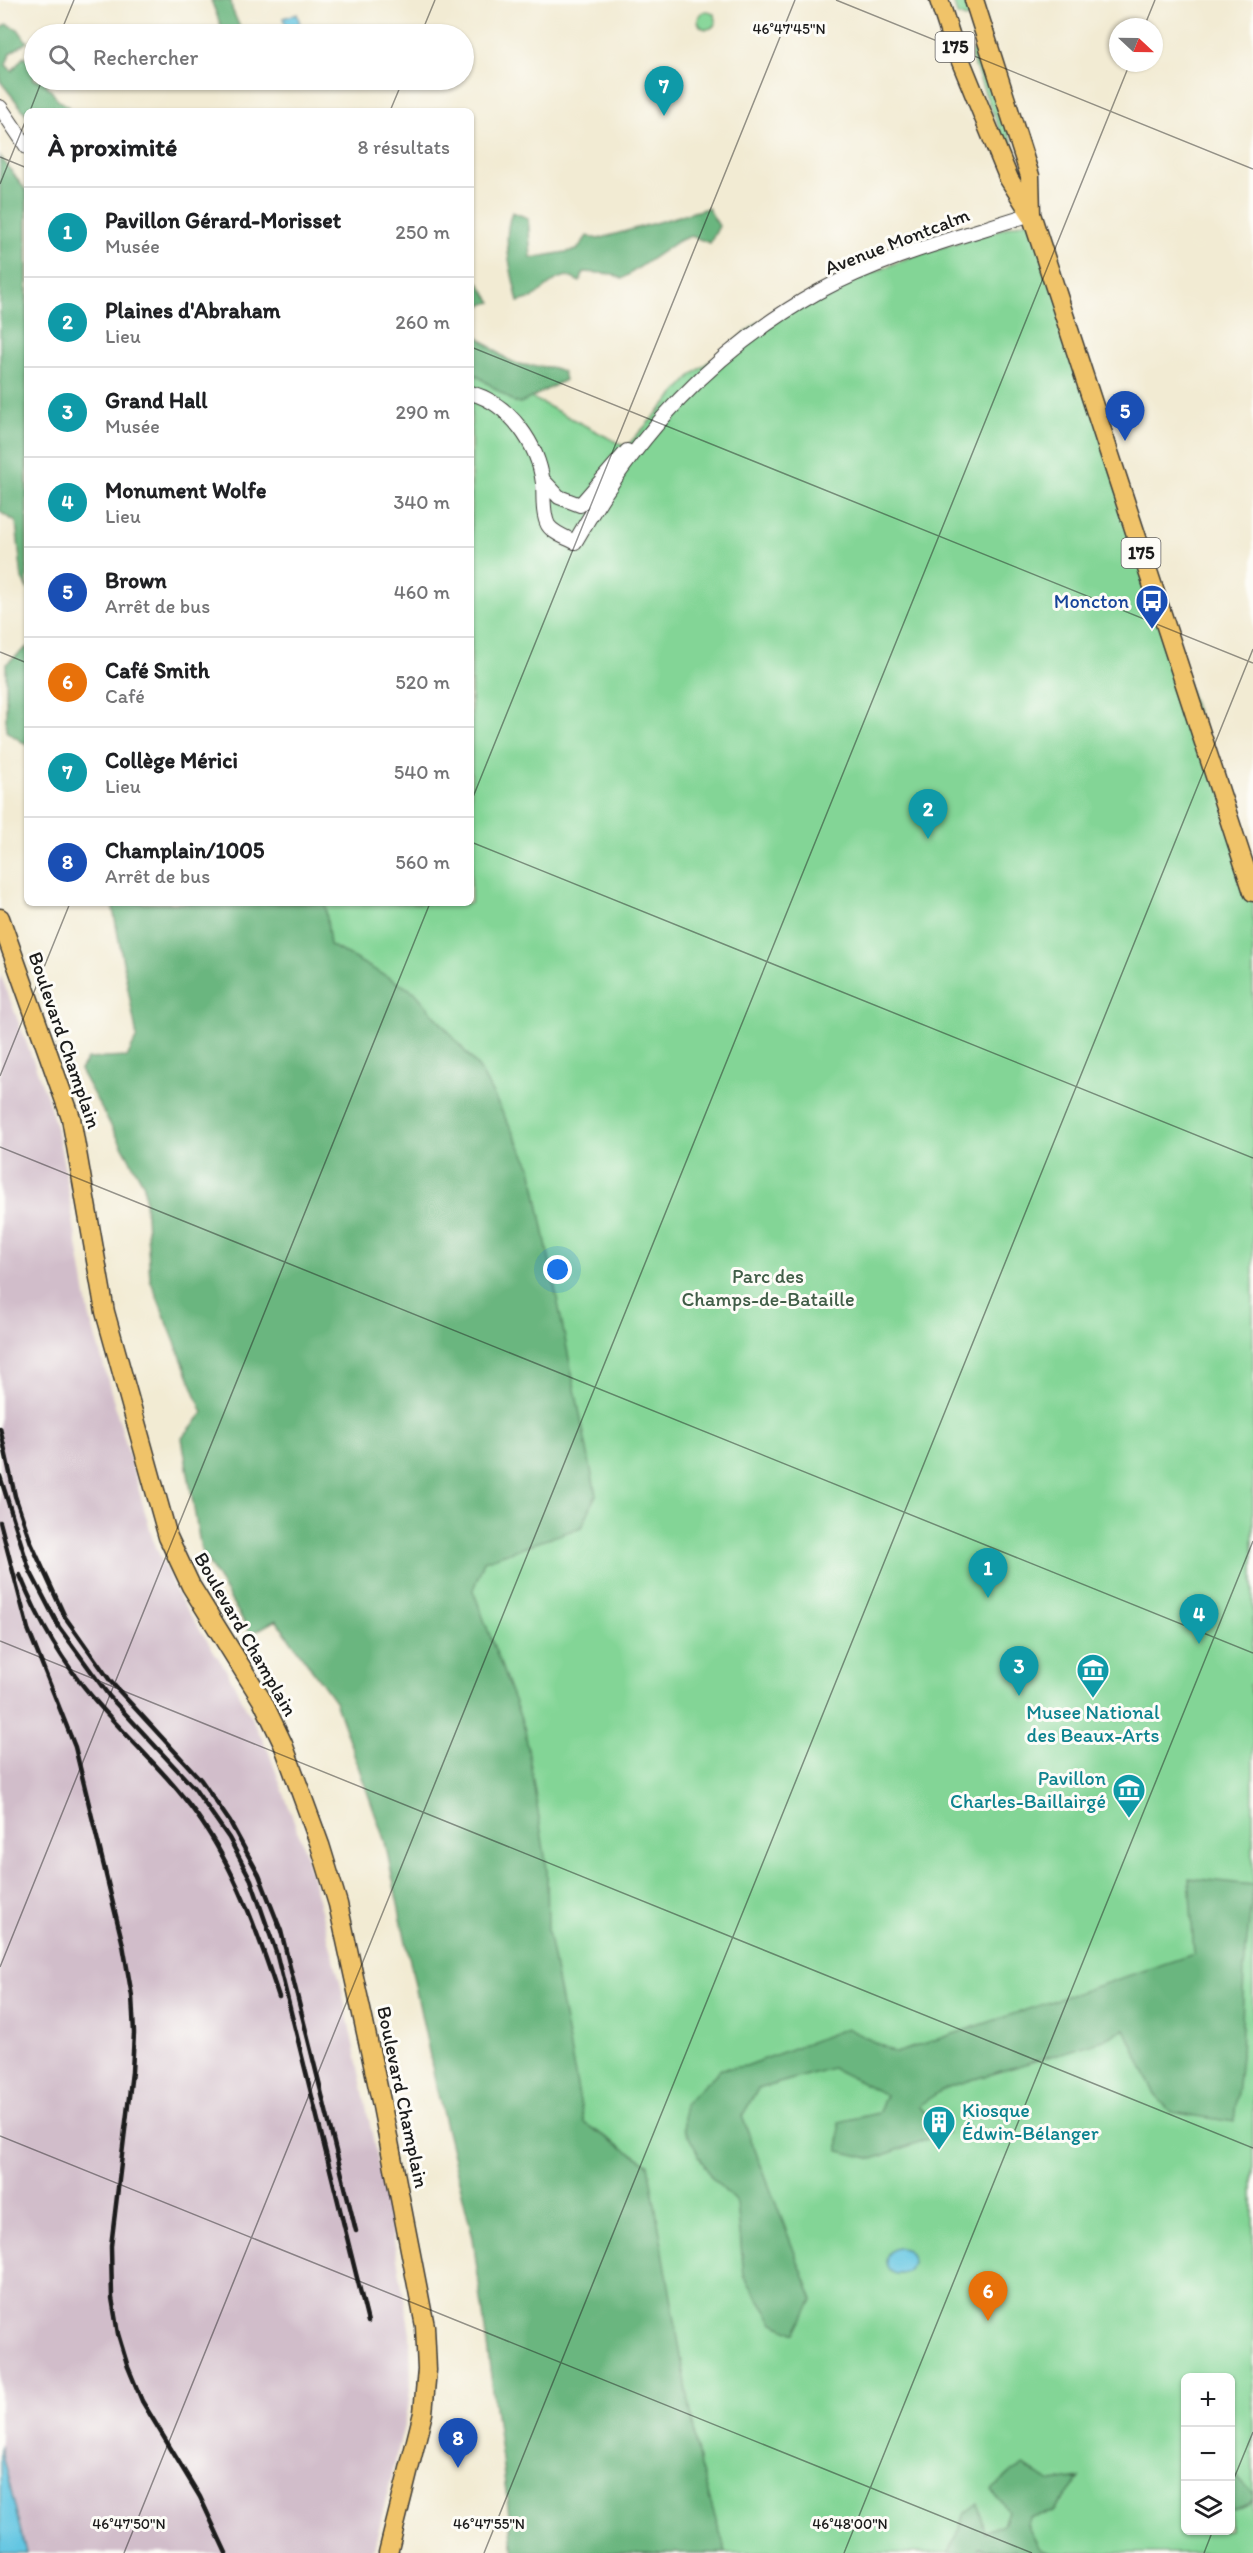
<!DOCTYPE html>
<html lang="fr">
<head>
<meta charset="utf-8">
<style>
  :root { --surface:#fff; --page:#f6f6f6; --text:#202124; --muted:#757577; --line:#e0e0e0; --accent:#b5179e }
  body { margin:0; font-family:Itim,sans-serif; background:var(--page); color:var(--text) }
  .controls { position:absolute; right:18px; bottom:18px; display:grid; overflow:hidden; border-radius:9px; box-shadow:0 2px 4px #0004 }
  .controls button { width:54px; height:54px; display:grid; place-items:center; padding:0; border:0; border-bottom:2px solid var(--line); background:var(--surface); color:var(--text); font:30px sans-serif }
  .compass { position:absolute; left:1109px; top:18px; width:54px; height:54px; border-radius:50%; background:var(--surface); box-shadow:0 2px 4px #0004; rotate:112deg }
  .you { position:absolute; left:558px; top:1270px; width:21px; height:21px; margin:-15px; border:4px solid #fff; border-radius:50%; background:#1a73e8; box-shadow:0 0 0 9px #1a73e833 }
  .badge { display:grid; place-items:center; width:39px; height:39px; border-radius:50%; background:var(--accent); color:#fff; font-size:20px; font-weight:700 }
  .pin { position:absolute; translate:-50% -50px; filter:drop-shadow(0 2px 3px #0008) }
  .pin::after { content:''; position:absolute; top:32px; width:21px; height:18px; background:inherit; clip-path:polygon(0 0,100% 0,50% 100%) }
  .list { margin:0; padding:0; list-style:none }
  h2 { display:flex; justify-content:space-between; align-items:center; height:78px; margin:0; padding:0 24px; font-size:26px }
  h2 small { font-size:20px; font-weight:400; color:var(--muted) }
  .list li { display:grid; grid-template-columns:39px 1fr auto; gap:18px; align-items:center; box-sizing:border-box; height:90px; padding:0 24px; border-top:2px solid var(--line) }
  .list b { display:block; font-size:22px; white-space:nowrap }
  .list p { margin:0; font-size:20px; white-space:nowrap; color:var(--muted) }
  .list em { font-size:20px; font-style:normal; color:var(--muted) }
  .icon { flex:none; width:33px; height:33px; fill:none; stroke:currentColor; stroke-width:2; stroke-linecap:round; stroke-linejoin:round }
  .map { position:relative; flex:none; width:1253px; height:2553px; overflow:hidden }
  .search { position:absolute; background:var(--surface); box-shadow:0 2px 4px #0004; left:24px; top:24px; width:450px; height:66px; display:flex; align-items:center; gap:15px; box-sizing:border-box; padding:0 21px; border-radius:33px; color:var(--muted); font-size:22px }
  .panel { position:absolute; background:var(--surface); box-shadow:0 2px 4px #0004; left:24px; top:108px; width:450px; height:798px; border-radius:9px }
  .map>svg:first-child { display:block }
  .industrial { fill:#d1bdca }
  .green { fill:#83d596; stroke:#507859; stroke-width:1.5; fill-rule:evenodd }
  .forest { fill:#6ab67f; stroke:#43694e; stroke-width:1.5 }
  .water { fill:#64c6e2; stroke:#40717f; stroke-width:1.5 }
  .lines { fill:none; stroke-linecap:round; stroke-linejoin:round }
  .minor-casing { stroke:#3c3b37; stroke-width:16 }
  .major-casing { stroke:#3c3b37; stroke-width:21 }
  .minor { stroke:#fff; stroke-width:14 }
  .major { stroke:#f0c369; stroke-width:18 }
  .rail { stroke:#1c1c1c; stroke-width:4.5 }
  .ticks { fill:none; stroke:#1c1c1c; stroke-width:1.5; stroke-opacity:0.45 }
  .labels { text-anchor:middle; stroke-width:6; stroke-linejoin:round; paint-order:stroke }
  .shield { fill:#fdfcf7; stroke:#605f5e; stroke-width:1.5 }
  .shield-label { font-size:18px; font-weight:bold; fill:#1c1c1c }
  .street-label { font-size:20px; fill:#1c1c1c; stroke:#fdfcf7 }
  .transit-label { font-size:20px; fill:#164399; stroke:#fdfcf7; text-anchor:end }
  .park-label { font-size:20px; fill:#405d47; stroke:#fdfcf7 }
  .culture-label { font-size:20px; fill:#0d838f; stroke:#fdfcf7 }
  .ticks-label { font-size:15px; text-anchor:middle; fill:#1c1c1c; stroke:#fdfcf7; stroke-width:6; stroke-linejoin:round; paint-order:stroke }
</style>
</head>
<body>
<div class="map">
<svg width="1253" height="2553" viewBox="0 0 1253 2553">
  <rect width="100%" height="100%" fill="#fdfcf7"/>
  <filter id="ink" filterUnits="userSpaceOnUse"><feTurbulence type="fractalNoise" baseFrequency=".0167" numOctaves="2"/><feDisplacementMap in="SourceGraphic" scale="12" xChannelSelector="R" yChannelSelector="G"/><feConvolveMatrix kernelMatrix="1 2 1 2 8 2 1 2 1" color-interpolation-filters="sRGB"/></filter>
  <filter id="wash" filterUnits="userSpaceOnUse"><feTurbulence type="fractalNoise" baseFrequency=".008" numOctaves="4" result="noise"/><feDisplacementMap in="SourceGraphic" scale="24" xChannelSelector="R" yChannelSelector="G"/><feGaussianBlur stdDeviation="1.35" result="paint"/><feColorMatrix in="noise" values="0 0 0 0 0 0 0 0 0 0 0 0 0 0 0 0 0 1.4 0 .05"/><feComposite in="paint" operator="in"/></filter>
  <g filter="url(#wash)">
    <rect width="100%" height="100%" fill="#f2ebd3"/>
    <path class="industrial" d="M0,973L47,1097L55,1124L61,1149L89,1314L153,1540L176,1593L227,1671L268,1750L305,1851L340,1981L394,2240L410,2332L411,2382L408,2409L373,2553H26L0,2446Z"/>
    <path class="green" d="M953,0H970V16L966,18L957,15Z
      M698 20a9 9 0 1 1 18 0a9 9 0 1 1-18 0Z
      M977,49H981L1029,191L1024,192L971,57L972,51Z
      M1037,218L1253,886V1684L1249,1685L1253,1698V2553H637L205,903H471V366L626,447L692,375L759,322L910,257ZM1186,2378H1230V2530H1186Z"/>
    <path class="forest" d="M211,0H231L232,9L242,32L240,34H224Z
      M6,24L18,29L27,42L10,53L6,65L12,71L24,56L34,64V80H43L58,100L69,107L65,111H27V115L0,81V29Z
      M0,156L27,192V588L22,579L16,522L0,512Z
      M708,208L719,226L710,243L691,236L678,241L622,279L613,274L584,272L580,282L567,276L557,279L532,298L518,302C512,273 501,240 512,212L528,218L531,258L577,250L587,236L598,239Z
      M471,272L492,302L471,308Z
      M471,328L475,334C487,343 500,357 513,362C531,370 548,362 563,372L565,380L521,403L514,402L476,375H471Z
      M27,647V745L6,731V664Z
      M112,903H325L330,945L415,992L479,1068L531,1167L596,1495L582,1527L484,1561L473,1590L525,1730L547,1869L548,1931L584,2123L648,2164L700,2466L726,2553H514L473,2238L437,2090L385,1842L335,1701L276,1620L251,1634L201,1550L182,1438L203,1413L150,1279L144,1185L80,1070L87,1059L127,1057L137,1037Z
      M1189,1878L1253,1885L1244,1969L1241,2056L1234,2122L1171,2112L1155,2095L1125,2029L1104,2040L945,2088L918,2106L947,2132L873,2159L839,2151V2122L878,2113L886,2095L832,2068L758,2089L742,2116L813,2300L795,2333L774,2323L744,2276L737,2203L711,2177L684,2128V2104L721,2069L746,2066L847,2028L896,2053L1194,1954Z
      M1023,2466L1052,2482L1080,2478L1054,2512L1029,2517L1027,2525L1040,2549L1050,2553H1018L1015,2549C1004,2553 990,2553 979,2546L975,2553H949L965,2514L978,2504L984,2532L1003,2524L1008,2511L992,2490L1010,2473Z
      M1231,2471L1253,2494V2499L1249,2504L1233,2510L1231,2509Z"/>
    <path class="water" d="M297,14L303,34H289L283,18Z
      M886 2261a13 13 0 1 1 26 0a13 13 0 1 1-26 0Z
      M0,2446L26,2553H0Z"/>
  </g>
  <g filter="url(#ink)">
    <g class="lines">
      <g class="minor-casing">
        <path id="minor" d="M0,107L27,147
          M471,393C510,404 538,444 543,483C544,496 542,513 548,525C553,533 567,538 575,542C635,437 712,351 818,292C884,256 960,237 1031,214
          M543,480L559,497L580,505L627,451"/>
      </g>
      <g class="major-casing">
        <path id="major" d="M939,0L951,37L1009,179L1031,214L1253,892
          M974,0L1030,176L1031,214
          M0,918L71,1118L105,1312L168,1537L191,1586L263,1702L283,1744L320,1845L338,1904L381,2101L425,2326L427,2370L423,2413L388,2553"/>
      </g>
      <use href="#minor" class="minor"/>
      <use href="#major" class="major"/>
      <path class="rail" d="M0,1428L15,1496L31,1543L65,1617L111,1682L201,1780L230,1822L259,1875L281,1931L356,2231
        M0,1476L29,1569L59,1627L109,1696L194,1788L229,1838L251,1880L276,1952L368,2322
        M0,1522L28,1629L75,1747L123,1945L132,1996L134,2033L132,2072L111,2246L112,2298L118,2334L128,2367L142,2401L200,2497L226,2553
        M20,1575C38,1620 62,1662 94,1699C128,1739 167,1773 197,1815C236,1870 258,1933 279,1997"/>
    </g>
  </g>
  <path class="ticks" d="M836,0L1253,169M1144,27L1155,0M60,34L74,0M421,34L435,0M30,111L42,80M390,111L403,80M0,157L27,168M0,184L27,117M471,347L1253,663M0,652L27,663M471,802L795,0M471,842L1253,1158M0,1076L70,903M0,1147L1253,1653M0,1641L1253,2148M0,1967L430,903M0,2136L1032,2553M1230,2488L1253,2432M124,2553L1130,63M484,2553L1253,649M844,2553L1253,1541M1204,2553L1213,2530"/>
  <defs>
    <g id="bus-pin" transform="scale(1.725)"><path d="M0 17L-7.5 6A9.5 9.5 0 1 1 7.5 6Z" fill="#1a4fb4" stroke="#fdfcf7"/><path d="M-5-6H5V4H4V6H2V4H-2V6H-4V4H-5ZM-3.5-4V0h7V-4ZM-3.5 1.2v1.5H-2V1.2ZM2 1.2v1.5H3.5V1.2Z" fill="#fff"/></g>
    <g id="museum-pin" transform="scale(1.725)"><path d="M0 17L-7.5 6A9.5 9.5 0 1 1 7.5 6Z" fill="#0f9aa8" stroke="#fdfcf7"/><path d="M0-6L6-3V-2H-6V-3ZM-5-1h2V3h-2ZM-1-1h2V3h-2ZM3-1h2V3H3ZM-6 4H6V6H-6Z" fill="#fff"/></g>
    <g id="building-pin" transform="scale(1.725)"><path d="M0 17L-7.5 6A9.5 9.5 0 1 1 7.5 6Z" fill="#0f9aa8" stroke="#fdfcf7"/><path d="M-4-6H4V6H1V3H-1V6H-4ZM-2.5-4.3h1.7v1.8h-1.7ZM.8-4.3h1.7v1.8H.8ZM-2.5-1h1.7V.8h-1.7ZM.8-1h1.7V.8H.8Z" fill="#fff"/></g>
  </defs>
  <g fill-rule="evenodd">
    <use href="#bus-pin" x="1152" y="601"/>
    <use href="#museum-pin" x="1093" y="1670"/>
    <use href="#museum-pin" x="1129" y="1790"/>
    <use href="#building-pin" x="939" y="2122"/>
  </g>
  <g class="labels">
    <g class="shield">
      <rect x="935.5" y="32" width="39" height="30" rx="4.5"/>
      <rect x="1121.5" y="538" width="39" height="30" rx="4.5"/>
    </g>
    <g class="shield-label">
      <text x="955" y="53">175</text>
      <text x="1141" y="559">175</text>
    </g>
    <g class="street-label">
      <text transform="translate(897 241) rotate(-21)" y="7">Avenue Montcalm</text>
      <text transform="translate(65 1040) rotate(71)" y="7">Boulevard Champlain</text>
      <text transform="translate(246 1634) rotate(60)" y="7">Boulevard Champlain</text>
      <text transform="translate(403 2097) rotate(78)" y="7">Boulevard Champlain</text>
    </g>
    <g class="transit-label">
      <text x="1129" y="608">Moncton</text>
    </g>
    <g class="park-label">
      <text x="768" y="1283">Parc des<tspan x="768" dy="23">Champs-de-Bataille</tspan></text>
    </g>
    <g class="culture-label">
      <text x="1093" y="1719">Musee National<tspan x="1093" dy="23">des Beaux-Arts</tspan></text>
      <text x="1106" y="1785" text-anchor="end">Pavillon<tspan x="1106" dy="23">Charles-Baillairgé</tspan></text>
      <text x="962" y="2117" text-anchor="start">Kiosque<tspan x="962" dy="23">Édwin-Bélanger</tspan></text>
    </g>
  </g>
  <g class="ticks-label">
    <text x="789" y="34">46°47'45"N</text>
    <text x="129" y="2529">46°47'50"N</text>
    <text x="489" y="2529">46°47'55"N</text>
    <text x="850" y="2529">46°48'00"N</text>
  </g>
</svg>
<div class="controls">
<button>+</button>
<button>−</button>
<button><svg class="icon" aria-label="layers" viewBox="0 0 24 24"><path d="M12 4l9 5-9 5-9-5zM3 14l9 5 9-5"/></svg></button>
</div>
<svg class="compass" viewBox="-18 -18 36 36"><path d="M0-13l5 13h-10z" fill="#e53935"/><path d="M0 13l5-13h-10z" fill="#757577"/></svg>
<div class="you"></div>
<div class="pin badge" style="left:988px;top:1598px;background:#0f9aa8">1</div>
<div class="pin badge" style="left:928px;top:839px;background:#0f9aa8">2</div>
<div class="pin badge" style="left:1019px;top:1696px;background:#0f9aa8">3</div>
<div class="pin badge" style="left:1199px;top:1644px;background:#0f9aa8">4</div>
<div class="pin badge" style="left:1125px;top:441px;background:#1a4fb4">5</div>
<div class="pin badge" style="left:988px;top:2321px;background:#e8710a">6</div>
<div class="pin badge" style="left:664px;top:116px;background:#0f9aa8">7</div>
<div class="pin badge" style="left:458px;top:2468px;background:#1a4fb4">8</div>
<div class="search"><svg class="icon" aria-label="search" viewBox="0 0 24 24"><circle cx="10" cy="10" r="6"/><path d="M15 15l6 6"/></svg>Rechercher</div>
<section class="panel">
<h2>À proximité<small>8 résultats</small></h2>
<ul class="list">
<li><span class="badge" style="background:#0f9aa8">1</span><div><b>Pavillon Gérard-Morisset</b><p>Musée</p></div><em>250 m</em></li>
<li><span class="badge" style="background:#0f9aa8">2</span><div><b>Plaines d'Abraham</b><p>Lieu</p></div><em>260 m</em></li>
<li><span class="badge" style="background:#0f9aa8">3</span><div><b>Grand Hall</b><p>Musée</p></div><em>290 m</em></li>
<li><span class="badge" style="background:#0f9aa8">4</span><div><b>Monument Wolfe</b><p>Lieu</p></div><em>340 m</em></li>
<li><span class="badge" style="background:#1a4fb4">5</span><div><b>Brown</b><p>Arrêt de bus</p></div><em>460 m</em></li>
<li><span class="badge" style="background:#e8710a">6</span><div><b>Café Smith</b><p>Café</p></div><em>520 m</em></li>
<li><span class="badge" style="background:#0f9aa8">7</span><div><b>Collège Mérici</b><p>Lieu</p></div><em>540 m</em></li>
<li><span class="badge" style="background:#1a4fb4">8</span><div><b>Champlain/1005</b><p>Arrêt de bus</p></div><em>560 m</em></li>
</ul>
</section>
</div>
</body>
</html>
